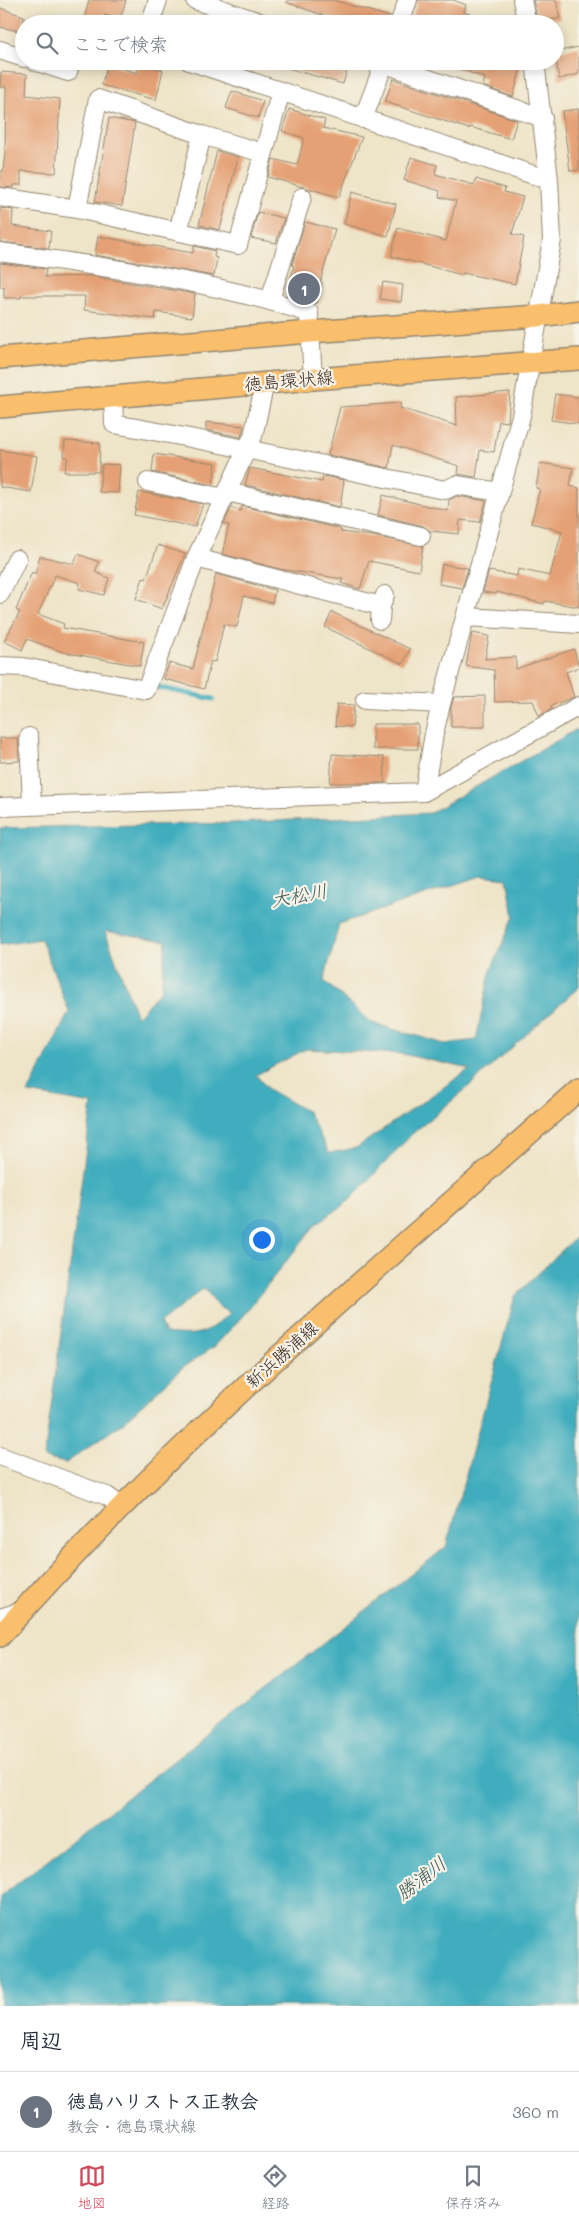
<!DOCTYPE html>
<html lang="ja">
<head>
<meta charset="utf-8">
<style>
  :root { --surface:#fff; --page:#f2f2f3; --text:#1f2937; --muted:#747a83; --line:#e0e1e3; --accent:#d1495b }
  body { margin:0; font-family:Mali,"Klee One",sans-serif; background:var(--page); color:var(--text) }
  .you { position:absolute; left:261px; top:1239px; width:18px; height:18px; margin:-12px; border:4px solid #fff; border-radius:50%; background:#1a73e8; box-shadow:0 0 0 8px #1a73e833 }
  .badge { display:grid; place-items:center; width:32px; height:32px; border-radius:50%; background:var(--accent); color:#fff; font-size:16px; font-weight:700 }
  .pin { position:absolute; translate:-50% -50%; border:2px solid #fff; box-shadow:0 1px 5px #0006 }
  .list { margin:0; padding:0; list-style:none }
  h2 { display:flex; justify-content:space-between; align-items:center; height:65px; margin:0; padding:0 20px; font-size:21px }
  h2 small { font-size:16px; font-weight:400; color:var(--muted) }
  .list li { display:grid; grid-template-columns:32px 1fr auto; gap:15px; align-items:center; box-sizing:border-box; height:80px; padding:0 20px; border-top:1px solid var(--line) }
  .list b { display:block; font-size:19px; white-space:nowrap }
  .list p { margin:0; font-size:16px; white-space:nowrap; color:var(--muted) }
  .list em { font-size:16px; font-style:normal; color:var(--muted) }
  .icon { flex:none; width:28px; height:28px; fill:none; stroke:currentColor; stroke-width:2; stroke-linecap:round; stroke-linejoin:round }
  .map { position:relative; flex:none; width:579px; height:2006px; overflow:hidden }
  .search { position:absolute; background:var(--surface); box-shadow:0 2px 12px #0003; left:15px; right:15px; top:15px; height:55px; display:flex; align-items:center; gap:12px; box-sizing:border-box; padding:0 18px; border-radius:28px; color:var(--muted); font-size:19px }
  .sheet { height:145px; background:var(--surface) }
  nav { display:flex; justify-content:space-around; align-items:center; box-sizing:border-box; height:70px; border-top:1px solid var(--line); background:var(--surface); font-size:14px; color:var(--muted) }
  nav a { display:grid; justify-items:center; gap:2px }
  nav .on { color:var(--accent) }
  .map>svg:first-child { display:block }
  .water { fill:#40adbe; stroke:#3e6c6e; fill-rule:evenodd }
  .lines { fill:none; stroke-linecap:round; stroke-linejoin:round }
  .stream { stroke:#40adbe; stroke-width:5 }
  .building { fill:#e5a175 }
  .minor-casing { stroke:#948772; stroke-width:20 }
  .major-casing { stroke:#948772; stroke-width:24 }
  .minor { stroke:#fff; stroke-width:18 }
  .major { stroke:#f9bf6d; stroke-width:21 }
  .labels { text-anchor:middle; stroke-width:4.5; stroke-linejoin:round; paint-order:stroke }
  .street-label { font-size:18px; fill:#3b2a1e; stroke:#f7f3e8 }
  .water-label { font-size:19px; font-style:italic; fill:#3d5856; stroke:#f7f3e8 }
</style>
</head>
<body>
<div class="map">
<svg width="579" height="2006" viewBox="0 0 579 2006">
  <rect width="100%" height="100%" fill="#f7f3e8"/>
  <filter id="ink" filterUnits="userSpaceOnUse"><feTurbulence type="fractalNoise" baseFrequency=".02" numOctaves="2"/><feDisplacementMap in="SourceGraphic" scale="10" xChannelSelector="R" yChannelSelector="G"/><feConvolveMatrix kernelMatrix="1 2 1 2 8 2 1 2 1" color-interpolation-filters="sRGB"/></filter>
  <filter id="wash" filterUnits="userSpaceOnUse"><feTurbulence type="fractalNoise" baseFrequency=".0096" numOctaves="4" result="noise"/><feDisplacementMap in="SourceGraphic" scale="20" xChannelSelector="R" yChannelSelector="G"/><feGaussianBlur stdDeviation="1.12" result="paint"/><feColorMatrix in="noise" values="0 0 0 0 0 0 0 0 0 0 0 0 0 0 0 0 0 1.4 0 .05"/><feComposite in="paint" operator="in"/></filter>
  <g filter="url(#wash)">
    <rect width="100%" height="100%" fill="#eee4c7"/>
    <path class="water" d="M579,728V987L466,1089L412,1134L349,1201L316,1224L241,1318L214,1347L182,1368L124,1422L66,1463L44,1458L92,1104L28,1093L69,1012L41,939L0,945V828L234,823L430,813ZM481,876L507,879L514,916L490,973L476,1040L445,1044L372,1023L324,981L339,924ZM105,931L166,941L161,990L137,1017ZM306,1049L402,1054L470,1069L356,1148L329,1153L308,1112L268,1089L256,1075ZM204,1288L219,1307L230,1313C203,1336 199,1336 165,1333L160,1323Z
      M579,1234V2006H0V1897L446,1547L515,1296Z"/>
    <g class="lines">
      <path class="stream" d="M157,687L213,699"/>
    </g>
    <g id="blocks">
      <path class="building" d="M89,0H126L120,20L105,15L104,24H83Z
        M287,0H333L390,17L389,24H338L339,21L286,2Z
        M418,0H453L466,5L464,12L490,22V24H410Z
        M533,0H556L560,18L538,23Z
        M0,8L24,16V32L0,27Z
        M579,47V74L559,79L555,52Z
        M278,61H350L343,84L277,65Z
        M445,61H502L521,67L513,97L483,86L485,78L444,63Z
        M108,64L137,73L139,64L163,70L156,100L101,85Z
        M1,72L27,74L26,95L60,99L56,173L21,171V185H14V188L0,187L1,171H3L5,153L6,87H0Z
        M393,79L517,120L511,139L470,127L469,129L385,102Z
        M232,91L263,101L258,118L226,108Z
        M289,109L325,120L323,128L362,137L339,197L268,177L273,159L297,165L304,138L282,131Z
        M579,109V170L570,171L562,111Z
        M109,118L135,123L122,206L95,202Z
        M217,151L238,157L220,230L199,225Z
        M411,157L437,165L435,174L474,185L476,179L505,188L504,192L523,197L512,234L524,237L515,284L463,273L462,275L391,256L398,228L446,241L456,201L439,197L440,191L404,180Z
        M352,192L396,204L388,236L344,224Z
        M0,208L13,210L12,226L51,231L49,248L0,242Z
        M258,212L284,218L276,243L251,238Z
        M305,222L335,229L320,283H322L317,303L287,295L294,266L292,265Z
        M98,236L193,253L194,246L215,251L214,257L217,258L214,276L95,255Z
        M0,263L46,269L45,277L91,276L195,294L192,317L156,312L155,319L84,310L85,296H21V298H4V287H0Z
        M383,282L403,285L401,302L380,299Z
        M510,392L508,422L499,421L494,452L480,450L476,477L458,474L459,466L393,445L389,468L328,455L340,407L401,403L400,408L457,426L456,397Z
        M555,394L579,397V424L551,420Z
        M206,422L244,426L241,437L206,430Z
        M65,441L100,443L99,472H64L68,458L64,456Z
        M0,450L37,456L31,492L0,487Z
        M154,454L216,463L213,485L152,472Z
        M540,463L573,468L570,486L579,488V607L545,601L544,604L497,592L496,594L483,592L489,571L517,576L518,569L550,576L562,531L531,523L540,489L536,488Z
        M102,464L120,465L118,493L99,492Z
        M250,468L322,482L323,476L344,480L340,507L245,485Z
        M139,492L203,504L195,527L134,515Z
        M383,495L448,511L449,500L457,496L486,501L480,522L460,520L459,534L430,531L423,526L378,515Z
        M242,506L337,528L341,530V532L373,536L423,546L419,571L369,561L360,589L341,583L343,579L280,569L222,554L229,525L224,524L231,508L241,511Z
        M158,545L185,554L162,609L136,599L143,578L146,579Z
        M78,554L99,562L95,572L109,578L104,595L79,589L80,583L55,575L38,614L64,624L63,628L144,642L140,666L63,652L27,639L22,650L4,641L20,612L16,610L32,572L35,574L40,556L74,564Z
        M442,564L468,568L462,588L439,584Z
        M216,574L275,590L272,603L244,596L237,627L224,624L215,662L211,661L204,689L164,679L169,663L193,669Z
        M332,612L410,649L403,664L325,627Z
        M472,633L489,636L485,659L516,657V669L574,649L579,667L566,672L574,697L551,706L552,709L539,716L533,701L495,702L494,670L466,666Z
        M485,696V727H451V707L454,697Z
        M337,704L354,705L352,727L335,726Z
        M373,724H418V749H373Z
        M0,738H18L19,761L0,762Z
        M332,754L384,757L385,783H330Z"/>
    </g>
  </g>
  <g filter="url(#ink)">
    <use href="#blocks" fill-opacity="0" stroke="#948772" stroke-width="1"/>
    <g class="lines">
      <g class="minor-casing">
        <path id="minor" d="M195,0L265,24
          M522,0L527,24
          M150,24L158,0
          M399,24L408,0
          M0,50L24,58
          M34,61L68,72L71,61
          M189,61L549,180
          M376,61L543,118
          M363,119L385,61
          M202,135L263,153
          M0,197L77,209L238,245L281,91
          M77,209L98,99L202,135L178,232
          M0,252C103,267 210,280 309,313L313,379
          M270,300L302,197
          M113,397L114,424C225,443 334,468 445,490L456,485L500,492
          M148,482L224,498
          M227,492L421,536
          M196,558L381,606
          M0,594L17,559
          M466,617L579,624
          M380,620L381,606L385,595
          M0,666L23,667L146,690L196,558L253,436L265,383
          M365,700L441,704
          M29,737L32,805
          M424,792L434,734L441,704L521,416L552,240L549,180L535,61
          M0,807L424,792L579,706
          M0,1456L107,1496L121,1506
          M0,1618L22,1611"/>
      </g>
      <g class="major-casing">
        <path id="major" d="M0,358L310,332L538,316L579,311
          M0,407L313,379L579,359
          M0,1636C176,1437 381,1266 579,1089"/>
      </g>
      <use href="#minor" class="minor"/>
      <use href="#major" class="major"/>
    </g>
  </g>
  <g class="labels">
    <g class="street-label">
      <text transform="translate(289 381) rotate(-5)" y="6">徳島環状線</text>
      <text transform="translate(282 1355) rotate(-42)" y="6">新浜勝浦線</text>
    </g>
    <g class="water-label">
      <text transform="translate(299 895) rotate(-10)" y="7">大松川</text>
      <text transform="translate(421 1878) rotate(-38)" y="7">勝浦川</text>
    </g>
  </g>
</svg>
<div class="you"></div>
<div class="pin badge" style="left:304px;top:289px;background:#6b7280">1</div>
<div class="search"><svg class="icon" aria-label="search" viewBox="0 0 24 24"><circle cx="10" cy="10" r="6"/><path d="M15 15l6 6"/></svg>ここで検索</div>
</div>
<section class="sheet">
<h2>周辺<small></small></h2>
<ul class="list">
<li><span class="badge" style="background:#6b7280">1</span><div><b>徳島ハリストス正教会</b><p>教会 · 徳島環状線</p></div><em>360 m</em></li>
</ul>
</section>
<nav>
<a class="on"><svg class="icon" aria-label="map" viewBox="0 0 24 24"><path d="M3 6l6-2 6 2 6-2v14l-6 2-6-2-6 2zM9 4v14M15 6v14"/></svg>地図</a>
<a><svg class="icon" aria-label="directions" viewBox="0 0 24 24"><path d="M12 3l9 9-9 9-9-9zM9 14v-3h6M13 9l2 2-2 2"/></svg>経路</a>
<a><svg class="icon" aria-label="saved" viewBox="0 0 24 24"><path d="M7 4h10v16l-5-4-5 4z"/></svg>保存済み</a>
</nav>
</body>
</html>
